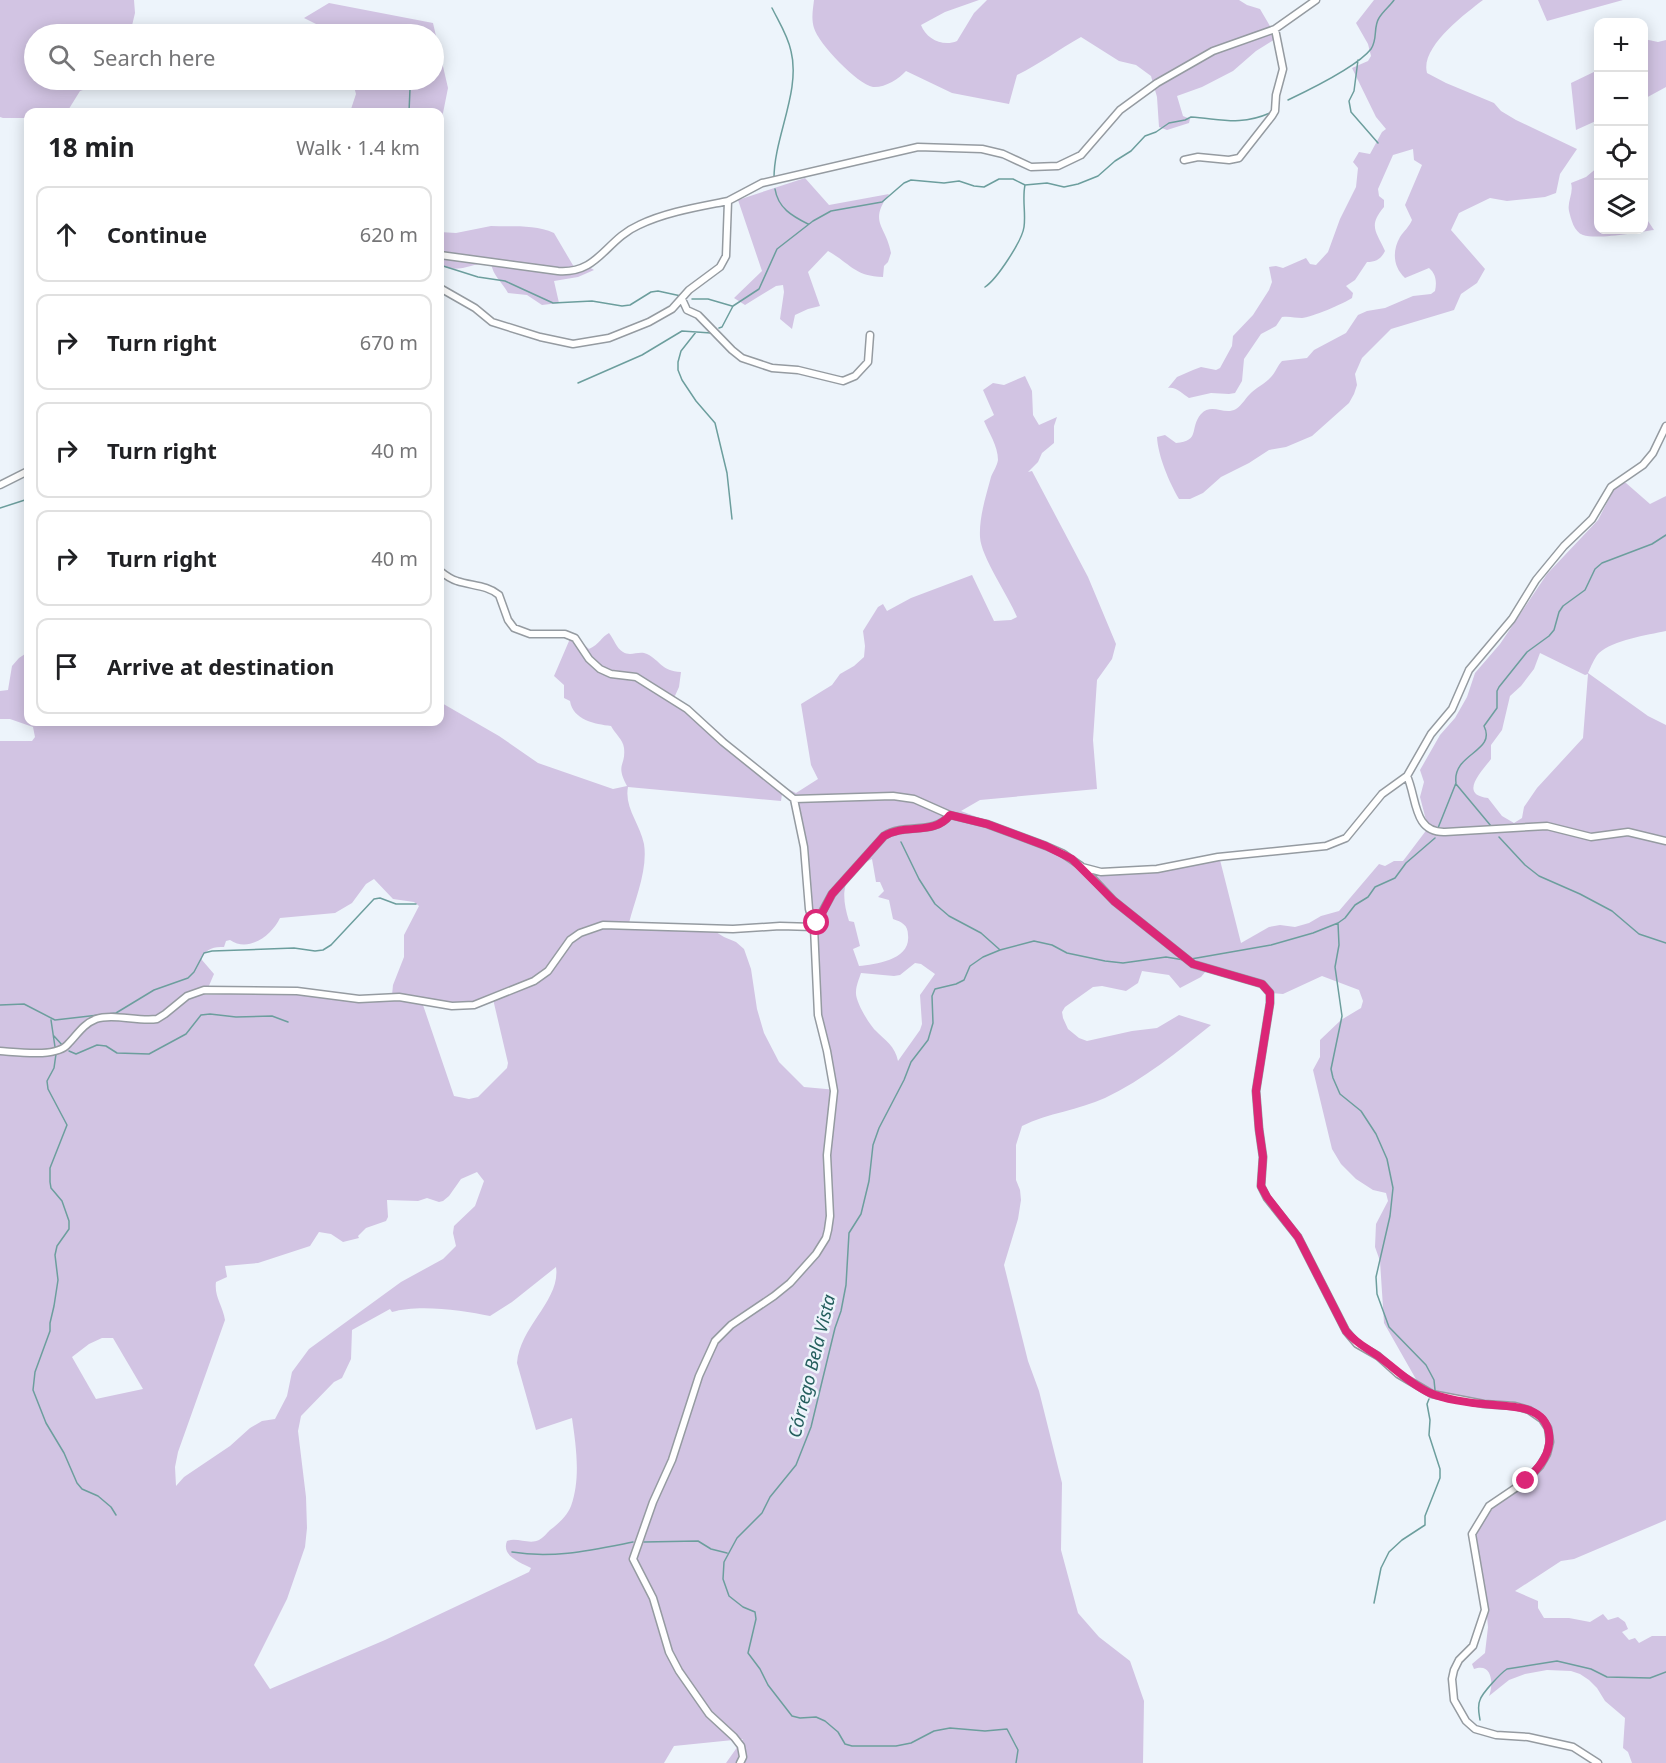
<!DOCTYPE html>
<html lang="en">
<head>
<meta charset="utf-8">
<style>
  :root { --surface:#fff; --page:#f2f2f2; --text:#202124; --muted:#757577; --line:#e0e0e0 }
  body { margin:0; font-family:"Noto Sans",sans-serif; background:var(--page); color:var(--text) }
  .controls { position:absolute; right:18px; top:18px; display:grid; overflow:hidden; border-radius:12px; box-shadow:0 3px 15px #0003 }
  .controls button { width:54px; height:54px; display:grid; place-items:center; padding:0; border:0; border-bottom:2px solid var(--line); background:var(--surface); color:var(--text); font:30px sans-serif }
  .stop { position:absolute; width:18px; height:18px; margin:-14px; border:4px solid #db2777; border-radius:50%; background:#fff }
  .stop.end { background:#db2777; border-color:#fff; box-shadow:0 2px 6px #0008 }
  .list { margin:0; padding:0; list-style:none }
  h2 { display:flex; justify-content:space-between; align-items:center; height:78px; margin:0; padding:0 24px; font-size:26px }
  h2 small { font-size:20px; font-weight:400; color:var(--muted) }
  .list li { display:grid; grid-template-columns:39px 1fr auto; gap:18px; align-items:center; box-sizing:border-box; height:96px; margin:0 12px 12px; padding:0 12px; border:2px solid var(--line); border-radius:12px }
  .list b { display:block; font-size:22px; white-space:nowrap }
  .list em { font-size:20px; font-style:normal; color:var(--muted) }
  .icon { flex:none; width:33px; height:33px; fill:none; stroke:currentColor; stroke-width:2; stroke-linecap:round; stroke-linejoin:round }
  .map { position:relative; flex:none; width:1666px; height:1763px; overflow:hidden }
  .search { position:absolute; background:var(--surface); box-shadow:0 3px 15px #0003; left:24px; top:24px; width:420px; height:66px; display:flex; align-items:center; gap:15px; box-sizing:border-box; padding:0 21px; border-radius:33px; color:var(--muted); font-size:22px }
  .panel { position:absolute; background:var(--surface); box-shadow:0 3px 15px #0003; left:24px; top:108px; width:420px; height:618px; border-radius:12px }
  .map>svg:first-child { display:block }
  .green { fill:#d2c4e3; fill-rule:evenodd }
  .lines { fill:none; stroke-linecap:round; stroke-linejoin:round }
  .stream { stroke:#6c9e9d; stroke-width:1.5 }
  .street-casing { stroke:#959ba1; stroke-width:9 }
  .street { stroke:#fff; stroke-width:6 }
  .route { stroke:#db2777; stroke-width:8 }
  .labels { text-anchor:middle; stroke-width:5; stroke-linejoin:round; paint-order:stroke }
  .water-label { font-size:18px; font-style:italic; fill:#245e5d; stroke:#edf4fb }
</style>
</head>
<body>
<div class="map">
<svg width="1666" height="1763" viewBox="0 0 1666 1763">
  <rect width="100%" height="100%" fill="#edf4fb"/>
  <path class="green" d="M0,0H134L135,13L130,34H34V80H106L100,84L80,91L67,112H28V118H3L0,117Z
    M814,0H979L945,12L921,25C926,39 943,47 957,41L974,13L987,0H1239L1247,5L1260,9L1277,38L1256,51L1233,71L1202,87L1177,96L1183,116L1190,119L1189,123L1167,130L1159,127L1157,97L1151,76L1136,65L1119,61L1081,37C1059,49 1040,64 1017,75L1009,104L952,93L906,71C899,79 884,88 873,87C857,84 818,43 814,28C811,19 813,9 814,0Z
    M1374,0H1483C1465,14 1420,47 1427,73L1446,83L1494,103L1501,111L1516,120L1577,149L1560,174L1556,193L1545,197L1507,201L1490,198L1459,213L1451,230L1485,269L1477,283L1461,294L1454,310L1391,329L1362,358L1355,374L1357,385L1354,394L1349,403L1312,436L1286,447L1269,450L1249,463L1221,477L1203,493L1190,499H1179C1169,482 1158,456 1157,437L1165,435L1176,443C1201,441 1189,428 1201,414C1212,402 1224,416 1236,409C1242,405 1245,399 1249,395C1255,388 1265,384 1271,377C1276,372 1277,366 1282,361L1307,358L1314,350L1346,333L1358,315L1367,311L1385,308L1413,296L1431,294L1435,291C1437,282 1436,274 1429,268L1405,278C1393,267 1392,251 1400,237C1404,231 1409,227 1412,220L1405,205L1422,165L1414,160L1413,149L1393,155L1378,189L1379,196L1384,200V207C1368,226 1376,231 1385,251C1381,259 1376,262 1367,262L1355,280L1346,286L1353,293L1352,298C1345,303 1310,318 1302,318C1295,318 1290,316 1282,317L1276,326L1261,334L1244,359L1242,381L1235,393L1229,394L1211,393L1189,398C1183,394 1175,386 1168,388L1177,377L1193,370L1201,367L1216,370L1220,368L1232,346L1233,336L1253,315L1269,290L1272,282L1269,267L1276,266L1283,268L1306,258L1310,264L1316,265L1328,252L1340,219L1356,187L1358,168L1353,162L1359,152L1370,154L1382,132L1386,129L1376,117L1352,68L1368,61L1371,56L1368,44L1356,23Z
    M1538,0H1623L1547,21Z
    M329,3L433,23L448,88L440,128V112H350L356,94L352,80H434V34H329L324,28L304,18Z
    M1644,39L1658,42L1666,40V87L1644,99Z
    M1598,70V120L1576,130L1571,83Z
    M1598,167V230H1644V215L1654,230C1638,232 1597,240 1583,235C1574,232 1571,219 1569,211C1567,201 1574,193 1571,183L1586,177Z
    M805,178L829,205L889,194C868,223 886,225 891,253L888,262L884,266L883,277C854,276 851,264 828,251L808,272L820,306L808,309L795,315L792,329L780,319L784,292L783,285L776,286L745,305L734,298L762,271L738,200Z
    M491,226C512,227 535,224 554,233L574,267H589L594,270L578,277L554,281L559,303L542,305L527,295L508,293C502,282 493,276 491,263C471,262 459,275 440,265V232L456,233Z
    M1025,376L1032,391L1033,415L1039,425L1057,417L1054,426V443L1042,453L1038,462L1028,472L1032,471L1088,577L1116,644L1112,659L1097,680L1093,740L1097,789L980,800L961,811L1067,851L1096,876L1220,860L1241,943L1269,927L1280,925L1295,927L1309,923L1321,916L1339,911L1379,864L1385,866L1394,861H1403L1428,828L1420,797L1424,782L1420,770L1440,735L1455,718L1467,697L1475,673L1500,644L1547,574L1598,520L1615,487L1621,483H1626L1650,504L1666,496V631C1647,635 1613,640 1599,653C1594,658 1591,667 1588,673L1648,716L1666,725V1520L1574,1559L1561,1561L1515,1591L1538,1601V1608L1544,1618H1569L1590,1622L1603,1614L1608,1620L1618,1617L1625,1622L1628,1629L1622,1632L1629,1640L1635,1638L1639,1643L1652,1636H1666V1763H1632L1628,1752L1623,1748L1625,1718L1605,1701L1597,1688L1589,1680L1580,1674L1571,1671L1547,1670L1525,1674L1509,1680L1489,1696C1494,1684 1492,1662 1474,1669L1472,1664L1485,1653L1488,1627L1485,1595L1470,1544V1531L1482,1516L1527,1477L1544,1455L1551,1434L1545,1420L1534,1410L1510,1401L1489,1405L1449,1398L1417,1381L1384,1323L1380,1261L1375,1247L1376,1224L1388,1201L1386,1193L1373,1190L1356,1179L1341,1164L1332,1149L1313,1070L1320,1057V1040L1341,1020L1361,1008L1363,1001L1359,990L1322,976L1283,994L1271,993L1250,979L1206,971L1201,977L1180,988L1169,975L1142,971L1138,983L1126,991L1102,986L1093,987L1065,1007L1062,1012L1063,1018L1068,1029L1079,1038L1087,1041L1132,1031L1157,1028L1179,1015L1211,1025C1179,1051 1143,1080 1105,1098C1079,1110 1048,1113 1022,1126L1016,1145V1180L1020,1190L1021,1200L1018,1219L1004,1265L1028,1361L1039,1391L1062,1483L1061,1550L1078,1613L1099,1637L1130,1661L1144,1701L1143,1763H726L743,1739L674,1746L664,1763H0V741H32L35,737L33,727L10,719H0V691L8,690L12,666L19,658L28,652V722H440V702L499,736L538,763L613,789L627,786C615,763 626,767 624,748C623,739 615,734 611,726C595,724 573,720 570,701L564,698V685L554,676L572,634L589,649C600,644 601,637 609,633C614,639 616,648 623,652C631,657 639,650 647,654C661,661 661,671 681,672L679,687L674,698C688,709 705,720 719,732C742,754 766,780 796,793L818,779L811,765L801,704L832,685L840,674L854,666L864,657L865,646L863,631L878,607L883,604L887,611L911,598L972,575L994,621L1011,620L1017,617C1008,595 981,557 980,537C979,517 986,496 991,477C993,472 997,466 998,460C998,446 989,433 984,421L994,415L983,390L993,383L1004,385ZM1540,653L1585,675L1588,674L1583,738L1537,788L1524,807L1522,818L1514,823L1502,816L1488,798C1458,795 1482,771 1491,759V745L1502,730L1510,696L1521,686L1534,669ZM628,787L781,801L782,794L793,802L818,948L817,998L837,1090L804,1087L779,1062L764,1033L757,1009L751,969L744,949L736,942L724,937L711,929L692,925L629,923C635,899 648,870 644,844C640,824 624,807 628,787ZM872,859L876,882H880L884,891L878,897L889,900L893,919C902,922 908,925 908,935C911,960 876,964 859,966L853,949L860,946L854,922L849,921C840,893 842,873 872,859ZM374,879L393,899L414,902L419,906L404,935V957L393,985L392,995L347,998L285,991L205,995L214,974L202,960V957C207,948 214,947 224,947L226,941L230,940C249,953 272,935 280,918L335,913L352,903L366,884ZM915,963L921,964L935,974L920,995L922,1024L920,1030L898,1061C895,1046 886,1041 875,1030C869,1024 855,1001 856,992C856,986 859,979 861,973L894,976L900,975ZM493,999L508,1063L507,1068L478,1097L469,1099L454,1096L423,1005L438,1003L466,1007ZM477,1172L484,1181L475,1206L454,1226L453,1233L456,1246L443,1259L401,1282L309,1349L292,1372L287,1396L275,1419L262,1421L250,1428L230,1446L184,1477L176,1486L175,1467L178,1452L225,1320C223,1306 214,1297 216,1282L227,1277L225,1266L258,1263L310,1246L319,1232L331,1234L343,1242L359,1238L358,1236L366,1228L386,1221L388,1217L387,1200L418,1201L427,1198L439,1202L443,1201L449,1196L461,1179ZM556,1267C561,1300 520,1326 517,1363L536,1430L572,1418C576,1446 581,1478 571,1506C567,1516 558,1524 550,1530C547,1533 543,1538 539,1540C529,1545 517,1537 507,1541C501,1556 520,1562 531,1568L529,1572L385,1640L270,1689L254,1665L287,1599L305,1547L307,1528L306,1497L298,1431L301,1416L334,1382L342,1378L351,1359L352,1330L390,1309L392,1312C417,1304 464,1310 490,1316L512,1302ZM102,1338H113L143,1389L96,1399L72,1357L89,1344Z"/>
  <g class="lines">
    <path class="stream" d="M772,8C779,22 788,36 791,51C801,91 774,137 774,178
      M1358,60L1354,91L1349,101L1351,112L1378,143
      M408,80L410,89L409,112
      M1288,100C1309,90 1357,67 1371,49C1378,39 1373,27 1379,18C1383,11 1390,6 1394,0
      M775,189C778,208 792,216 808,224
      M440,265L478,277L505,281L553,303L592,301L622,306L630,305L651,292L658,291L681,296
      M985,287C997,279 1022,241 1024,227C1026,213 1022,199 1025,185
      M692,299H708L732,306
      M719,328L722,327L733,306L759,289L777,249L813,221L831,211L882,202L904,183L911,180L944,183L959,181L974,186L984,187L999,179H1013L1025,185L1047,183L1064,187L1078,184L1098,176L1115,161L1131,151L1145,136L1156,132L1169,123L1185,120L1191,117C1222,119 1240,126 1270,113
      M696,332L681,351L678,362V370L682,380L696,401L715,423L727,473L732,519
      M578,383L642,355L682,331L711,333
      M0,508L28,499
      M1456,784L1491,826
      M1438,828L1456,783C1452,753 1497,752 1484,726L1497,708V691L1499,687L1527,652L1549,636L1554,630L1559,612L1563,606L1585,590L1595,569L1602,563L1652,544L1666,535
      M1499,837L1525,865L1539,876L1580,894L1612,911L1639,934L1666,943
      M901,842L919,879L935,904L949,916L981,933L999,949
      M1338,923L1339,945L1335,967L1342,1016L1331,1069L1333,1078L1340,1094L1361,1111L1376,1134L1387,1159L1393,1188L1390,1216L1376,1277L1377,1294L1389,1327L1426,1365L1434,1380L1435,1390
      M1191,959L1271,945L1313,933L1338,923L1345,918L1355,905L1368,897L1375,887L1395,878L1406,863L1435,838
      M0,1005L24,1004L55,1020L116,1013L154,990L188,978L194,972L204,953L212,951L294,948L315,951L323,950L331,945L374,899L380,898L396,904H416
      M51,1020L55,1047
      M54,1036L63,1046
      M69,1051L76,1054L97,1045L106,1046L117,1053L149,1054L186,1034L201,1015L210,1014L236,1017L272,1016L288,1022
      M56,1054L54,1068L47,1081L48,1089L67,1125L50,1168V1182L51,1188L62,1201L69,1221V1229L57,1246L55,1255L58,1280L54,1306L50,1323V1331L35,1372L33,1390L46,1423L64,1453L77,1483L82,1489L98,1496L111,1507L116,1515
      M644,1542L698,1541L711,1549L727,1553
      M512,1552C553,1559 592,1550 633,1542
      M1374,1603L1381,1568L1389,1552L1402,1540L1425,1525V1516L1440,1478V1469L1429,1435L1430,1420L1427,1404L1429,1399
      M1480,1720C1479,1713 1477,1706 1480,1700C1482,1693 1501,1673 1507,1669L1557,1661L1591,1669L1607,1677L1650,1678L1666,1672
      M1016,1763L1018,1750L1007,1729L985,1731L950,1728L934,1731L911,1743L896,1746H852L845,1744L838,1732L825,1721L816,1717L800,1718L792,1716L768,1685L760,1669L748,1653L756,1619L755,1612L743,1607L729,1596L723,1579L724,1562L737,1538L762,1513L770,1497L796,1465L811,1427L835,1328L841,1311L846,1285L849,1233L861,1214L869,1181L873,1145L879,1128L904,1080L911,1062L928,1040L933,1023L932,996L935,989L956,984L964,980L970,966L983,957L1000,950L1034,941L1052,945L1067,953L1105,961L1123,963L1166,957L1184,960"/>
    <g class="street-casing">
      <path id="street" d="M1184,160L1198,157L1229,160L1239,158L1272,116L1275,111L1276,95L1283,69L1275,29
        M440,255L558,271C599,274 605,240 639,225C666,212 698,207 728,201
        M440,288L475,308L492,322L540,337L573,344L609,338L649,322L672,309L689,290L720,267L726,256L728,201L762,183L918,147L982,149L1003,154L1031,167L1058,166L1081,155L1120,110L1157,83L1213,51L1275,29L1316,0
        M682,299L687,310L698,315L732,350L742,358L772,368L798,370L843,381L855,376L868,362L870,335
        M0,485L28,471
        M440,571C445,575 450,579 457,581C472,586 487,585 499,595L508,620L514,628L530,634H565L575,638L589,659L600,669L611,674L636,677L687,709L723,742L794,799L893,796L914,799L950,815L987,824L1046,846L1062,853L1081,866L1114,901L1193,964L1262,984L1270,993V1003L1256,1091L1259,1129L1263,1157L1261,1186L1267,1198L1298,1237L1346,1331L1357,1344L1378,1356L1398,1374L1432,1394L1484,1404L1515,1406L1529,1410L1542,1419L1548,1428L1550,1442L1547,1454L1540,1466L1526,1481L1489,1506L1472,1534L1485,1610L1473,1646L1459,1660L1454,1670L1452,1679L1454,1700L1466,1721L1475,1729L1496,1735L1528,1737L1573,1747L1598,1763
        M1407,776C1417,798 1413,833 1445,832L1547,826L1591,837L1628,832L1666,841
        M1082,867L1101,872L1157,869L1218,857L1326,846L1346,838L1382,794L1407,776L1431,734L1452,709L1469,670L1512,619L1536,580L1564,546L1592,519L1611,487L1643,465L1653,453L1666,426
        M0,1051C17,1052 57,1058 68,1044C77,1035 83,1024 96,1019C113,1013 138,1022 157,1019L165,1014L187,996L204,990L297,991L359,999L399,997L452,1006L474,1005L534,981L548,971L570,940L580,933L603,925L733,929L780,926L814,927L832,894L884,836C906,822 933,836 950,815
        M740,1763L743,1757L741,1746L734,1737L709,1714L679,1671L669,1652L653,1598L633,1559L653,1502L672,1460L699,1376L715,1341L731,1325L774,1296L790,1283L816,1254L826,1238L828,1230L830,1216L827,1155L834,1091L827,1051L818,1015L814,927L809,909L804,847L794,799"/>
    </g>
    <use href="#street" class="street"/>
  </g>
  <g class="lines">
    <path class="route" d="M817,923L832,894L884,836C906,823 934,836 950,815L987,824L1046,846L1072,859L1114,901L1193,964L1262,984L1270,993V1003L1256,1091L1259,1129L1263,1157L1261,1186L1267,1197L1298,1237L1346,1331C1357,1344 1365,1347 1378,1356C1396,1369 1410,1384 1430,1393C1444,1399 1469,1403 1484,1404C1507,1407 1544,1403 1549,1433C1552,1454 1539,1467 1526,1481"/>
  </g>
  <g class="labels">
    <g class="water-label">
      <text transform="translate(812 1366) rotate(-76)" y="6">Córrego Bela Vista</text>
    </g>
  </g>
</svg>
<div class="controls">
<button>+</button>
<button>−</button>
<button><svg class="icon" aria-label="locate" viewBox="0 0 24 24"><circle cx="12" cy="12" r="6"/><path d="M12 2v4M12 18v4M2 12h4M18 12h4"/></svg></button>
<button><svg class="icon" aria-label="layers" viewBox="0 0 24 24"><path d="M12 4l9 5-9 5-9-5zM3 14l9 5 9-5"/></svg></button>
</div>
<div class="stop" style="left:817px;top:923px"></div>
<div class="stop end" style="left:1526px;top:1481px"></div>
<div class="search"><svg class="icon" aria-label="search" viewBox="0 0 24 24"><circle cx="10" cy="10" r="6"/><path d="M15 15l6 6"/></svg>Search here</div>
<section class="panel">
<h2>18 min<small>Walk · 1.4 km</small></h2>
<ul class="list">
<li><svg class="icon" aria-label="ahead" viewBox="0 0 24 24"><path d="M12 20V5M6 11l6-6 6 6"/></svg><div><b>Continue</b></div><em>620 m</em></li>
<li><svg class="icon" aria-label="right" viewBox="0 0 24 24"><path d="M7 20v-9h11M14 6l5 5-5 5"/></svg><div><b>Turn right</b></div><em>670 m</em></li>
<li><svg class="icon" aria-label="right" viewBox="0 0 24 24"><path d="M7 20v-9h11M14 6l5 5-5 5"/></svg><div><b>Turn right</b></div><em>40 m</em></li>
<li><svg class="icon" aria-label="right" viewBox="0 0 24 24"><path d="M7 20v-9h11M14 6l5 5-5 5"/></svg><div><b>Turn right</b></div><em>40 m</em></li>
<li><svg class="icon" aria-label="arrive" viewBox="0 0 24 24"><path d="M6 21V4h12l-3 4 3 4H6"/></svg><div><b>Arrive at destination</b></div></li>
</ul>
</section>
</div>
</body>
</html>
